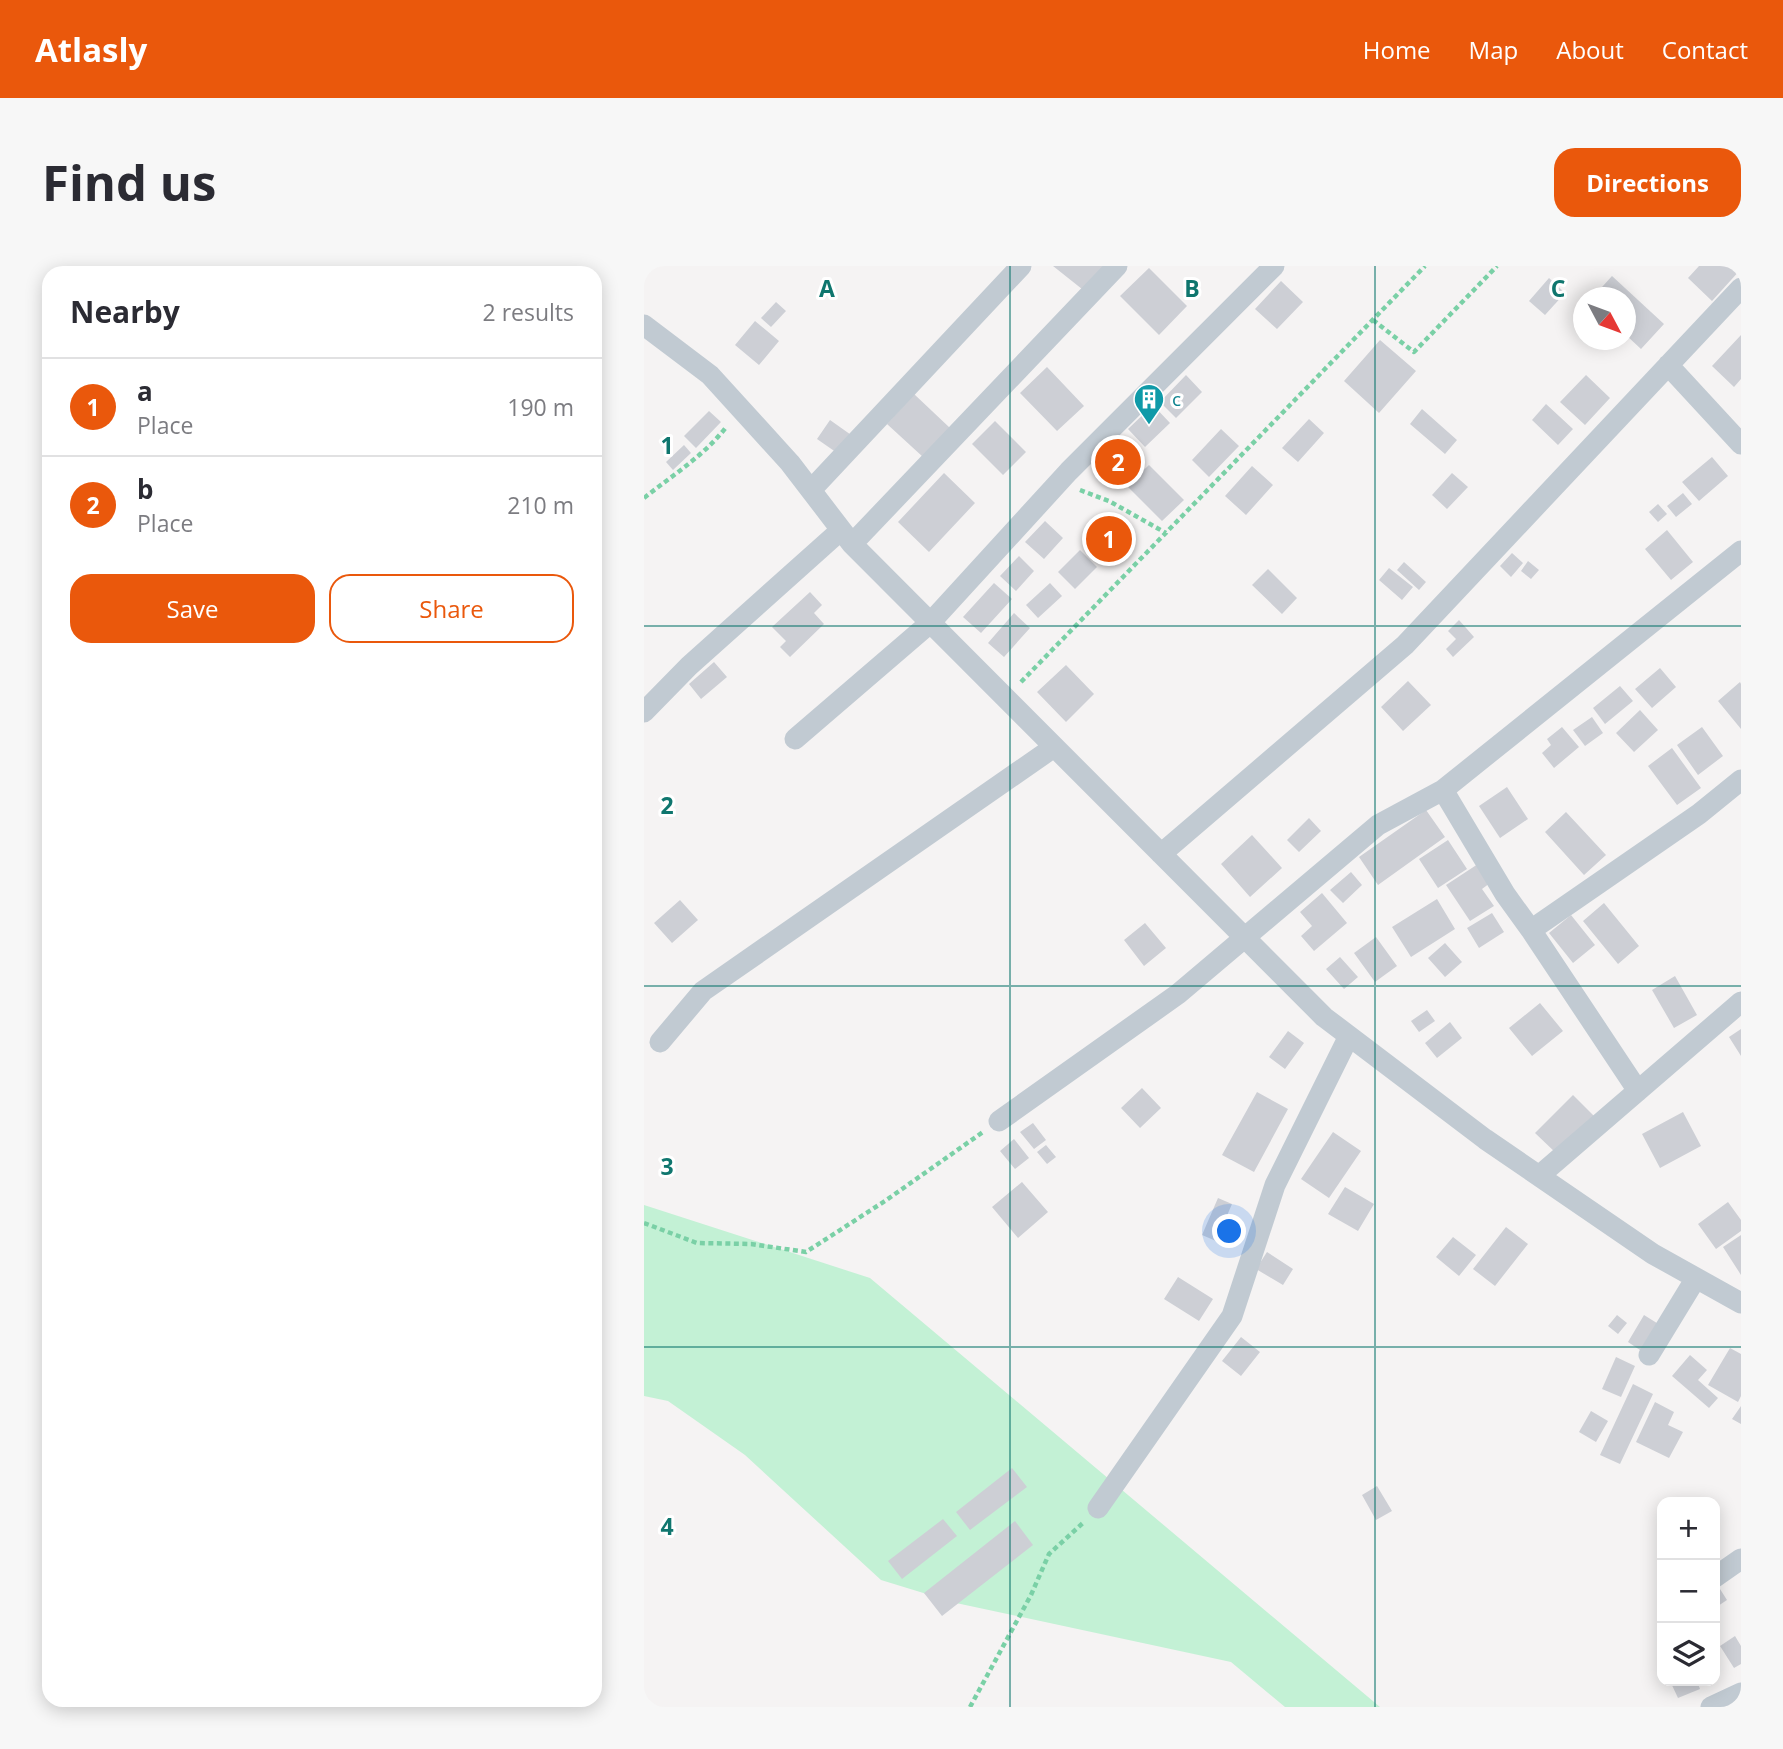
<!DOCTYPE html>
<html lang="en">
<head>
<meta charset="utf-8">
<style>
  :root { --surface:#fff; --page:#f7f7f7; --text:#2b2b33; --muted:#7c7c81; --line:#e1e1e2; --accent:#ea580c }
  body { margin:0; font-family:"Open Sans",sans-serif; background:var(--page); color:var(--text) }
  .controls { position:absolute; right:21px; bottom:21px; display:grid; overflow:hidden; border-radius:14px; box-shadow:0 4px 18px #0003 }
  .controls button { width:63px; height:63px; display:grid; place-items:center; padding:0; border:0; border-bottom:2px solid var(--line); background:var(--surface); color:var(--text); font:35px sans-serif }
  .compass { position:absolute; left:929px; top:21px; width:63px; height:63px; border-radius:50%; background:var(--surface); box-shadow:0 4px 18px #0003; rotate:131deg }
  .you { position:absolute; left:586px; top:966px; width:24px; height:24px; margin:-18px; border:5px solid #fff; border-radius:50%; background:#1a73e8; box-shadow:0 0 0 10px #1a73e833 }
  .badge { display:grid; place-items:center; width:46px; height:46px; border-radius:50%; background:var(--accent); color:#fff; font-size:23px; font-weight:700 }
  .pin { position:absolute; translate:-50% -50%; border:4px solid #fff; box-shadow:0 2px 7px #0006 }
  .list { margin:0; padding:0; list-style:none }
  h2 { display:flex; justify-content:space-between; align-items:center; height:91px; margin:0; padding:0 28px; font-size:30px }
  h2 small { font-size:23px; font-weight:400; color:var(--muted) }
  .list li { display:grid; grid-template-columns:46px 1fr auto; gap:21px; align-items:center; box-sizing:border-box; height:98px; padding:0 28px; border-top:2px solid var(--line) }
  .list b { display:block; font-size:26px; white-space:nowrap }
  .list p { margin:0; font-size:23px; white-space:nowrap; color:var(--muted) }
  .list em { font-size:23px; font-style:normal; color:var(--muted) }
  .actions { display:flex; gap:14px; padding:21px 28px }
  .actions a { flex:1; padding:16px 0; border:2px solid var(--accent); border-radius:21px; text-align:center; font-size:24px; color:var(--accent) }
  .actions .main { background:var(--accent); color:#fff }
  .icon { flex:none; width:38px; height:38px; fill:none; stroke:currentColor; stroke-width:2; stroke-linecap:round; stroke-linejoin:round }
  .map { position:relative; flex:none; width:1097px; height:1441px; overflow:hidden; border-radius:21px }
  header { display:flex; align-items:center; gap:42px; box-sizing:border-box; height:98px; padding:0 35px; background:var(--accent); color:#fff }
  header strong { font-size:33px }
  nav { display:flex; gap:38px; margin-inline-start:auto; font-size:24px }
  .intro { display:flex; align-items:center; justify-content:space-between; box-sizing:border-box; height:168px; padding:0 42px }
  h1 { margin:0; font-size:49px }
  .button { padding:18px 32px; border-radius:21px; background:var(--accent); color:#fff; font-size:24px; font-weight:700 }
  main { display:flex; gap:42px; padding:0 42px }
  aside { flex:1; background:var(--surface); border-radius:21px; box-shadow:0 4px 18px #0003 }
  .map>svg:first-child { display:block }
  .green { fill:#c3f1d5 }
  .building { fill:#cdcfd5 }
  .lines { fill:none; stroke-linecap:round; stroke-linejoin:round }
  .path { stroke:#7ad0a6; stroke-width:4.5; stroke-dasharray:5 3.5; stroke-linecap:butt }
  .minor { stroke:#c1cad2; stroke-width:21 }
  .grid { fill:none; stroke:#0f766e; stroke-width:2; stroke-opacity:0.55 }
  .labels { text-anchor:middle; stroke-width:6; stroke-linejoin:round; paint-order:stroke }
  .culture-label { font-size:19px; fill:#0d838f; stroke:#fff; text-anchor:start }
  .grid-label { font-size:23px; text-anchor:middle; font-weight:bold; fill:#0f766e; stroke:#fff; stroke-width:6; stroke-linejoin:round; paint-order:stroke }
</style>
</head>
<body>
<header>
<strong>Atlasly</strong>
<nav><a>Home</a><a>Map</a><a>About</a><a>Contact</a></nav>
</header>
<div class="intro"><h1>Find us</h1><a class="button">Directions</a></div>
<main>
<aside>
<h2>Nearby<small>2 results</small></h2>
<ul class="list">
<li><span class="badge">1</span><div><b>a</b><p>Place</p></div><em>190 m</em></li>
<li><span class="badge">2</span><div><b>b</b><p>Place</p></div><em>210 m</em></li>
</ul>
<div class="actions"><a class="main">Save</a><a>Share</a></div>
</aside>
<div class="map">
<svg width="1097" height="1441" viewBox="0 0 1097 1441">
  <rect width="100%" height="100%" fill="#f5f3f3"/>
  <path class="green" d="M0,939L226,1012L736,1441H641L587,1396L312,1337L237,1314L101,1189L24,1135L0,1130Z"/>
  <path class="building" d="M409,0H464L443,27Z
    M1055,0H1097V3L1068,35L1044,12Z
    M505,2L543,40L515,69L476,30Z
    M968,10L1020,58L997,83L982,69V32H948Z
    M905,12L921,27L901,49L885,35Z
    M637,15L659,36L633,63L611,43Z
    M132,36L142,45L127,61L117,52Z
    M111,55L135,75L115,99L91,79Z
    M1097,69V113L1090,121L1068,100Z
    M736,74L772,105L735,147L700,115Z
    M403,101L440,140L413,165L376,127Z
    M542,109L558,126L532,152L516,136Z
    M942,109L966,132L941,159L916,136Z
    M270,128L306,162L279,191L243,158Z
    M902,138L929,163L914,179L888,154Z
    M509,139L526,157L501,181L484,163Z
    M778,143L813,174L801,188L766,158Z
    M65,145L77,156L52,182L40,170Z
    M665,153L680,167L654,196L638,182Z
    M186,154L210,171L196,189L173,173Z
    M351,155L382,186L359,209L328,178Z
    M577,163L595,180L565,211L548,194Z
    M475,177L493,196L473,215L455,196Z
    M40,179L47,187L29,204L22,196Z
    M1068,191L1084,210L1055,235L1038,216Z
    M505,199L540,234L518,255L483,220Z
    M608,200L629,219L602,249L581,230Z
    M300,207L331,237L285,286L254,256Z
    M808,207L824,221L803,243L788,229Z
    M1039,227L1048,238L1032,251L1023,240Z
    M1014,238L1023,248L1014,256L1005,246Z
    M401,255L419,272L400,293L381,276Z
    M462,256L482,272L467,291L447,275Z
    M1023,264L1049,296L1027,314L1001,283Z
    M436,284L453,301L431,323L414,306Z
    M868,287L879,297L867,311L856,300Z
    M375,290L390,305L372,325L356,310Z
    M884,295L895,304L887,313L877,305Z
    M760,296L782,316L775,324L753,304Z
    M745,302L769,321L758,334L735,314Z
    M624,303L653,332L638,348L608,319Z
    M350,317L368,333L337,367L319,351Z
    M406,317L418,330L394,352L382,339Z
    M166,326L178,339L170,347L180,358L146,391L136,381L142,375L128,361Z
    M370,347L386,362L360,391L344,377Z
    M815,354L830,371L809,391L802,383L812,373L804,365Z
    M70,396L83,411L57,433L45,418Z
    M422,399L450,428L422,456L393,426Z
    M1016,402L1032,421L1008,442L991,423Z
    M764,415L787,439L759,465L737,441Z
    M1096,416L1097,418V463L1074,435Z
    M976,420L989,435L961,458L949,442Z
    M996,444L1014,464L990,486L972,467Z
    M948,451L959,467L941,480L929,464Z
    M918,461L935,481L910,502L898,487L907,479L903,473Z
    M1058,461L1079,490L1054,509L1033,479Z
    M1028,482L1057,522L1033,539L1004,500Z
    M863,521L884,553L856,572L835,540Z
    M782,544L801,571L734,619L715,591Z
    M922,546L962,589L940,609L901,566Z
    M665,552L677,565L655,586L643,574Z
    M608,569L638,602L606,631L577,598Z
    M804,574L823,603L794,622L775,593Z
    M834,598L846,617L838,623L850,640L826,655L802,619Z
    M707,606L718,619L699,637L686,624Z
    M678,627L703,657L670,685L657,670L668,660L656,646Z
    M793,633L811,663L767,691L748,661Z
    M36,634L54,654L28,677L10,657Z
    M960,637L995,680L974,698L939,655Z
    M848,647L860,666L835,682L823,662Z
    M927,649L951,679L929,697L905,667Z
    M501,657L522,682L500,700L480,674Z
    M732,671L753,700L731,716L710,687Z
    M801,677L818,696L801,711L784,692Z
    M696,691L714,711L700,723L682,703Z
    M1031,710L1053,749L1030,762L1008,724Z
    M896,737L919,765L888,790L865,762Z
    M783,744L791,755L775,766L767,755Z
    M806,756L818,772L793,792L781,777Z
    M1097,763V790L1085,771Z
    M644,765L660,777L641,803L625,791Z
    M498,822L517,842L496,862L477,842Z
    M613,826L644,843L610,906L578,889Z
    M929,829L950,850L913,888L891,867Z
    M1039,846L1057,880L1016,902L998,868Z
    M389,857L402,874L390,883L376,866Z
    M689,866L717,885L685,932L657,913Z
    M370,873L385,892L371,903L356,885Z
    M402,879L412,891L403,898L393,886Z
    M378,916L404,946L374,972L348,941Z
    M701,921L730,938L714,965L684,948Z
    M574,932L588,938L572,975L558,969Z
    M1084,936L1097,954V965L1072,983L1054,958Z
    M862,961L884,978L851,1020L829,1003Z
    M1097,969V1009L1079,981Z
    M809,971L832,989L815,1010L792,991Z
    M623,986L649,1003L639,1019L612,1003Z
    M534,1011L569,1033L555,1055L520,1033Z
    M973,1049L983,1057L974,1068L964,1060Z
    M1000,1049L1016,1059L999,1086L984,1076Z
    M597,1071L616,1086L597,1110L578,1095Z
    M1086,1082L1097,1088V1130L1094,1136L1064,1119Z
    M1046,1089L1063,1104L1054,1114L1074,1132L1065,1142L1028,1110Z
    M972,1091L991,1100L977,1131L958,1123Z
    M989,1118L1009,1128L976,1198L956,1189Z
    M1011,1136L1030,1146L1024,1159L1039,1166L1025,1192L992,1176Z
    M1097,1140V1158L1088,1153Z
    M947,1145L964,1155L952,1176L935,1166Z
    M368,1202L383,1221L326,1264L312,1246Z
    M733,1220L748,1245L732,1254L718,1229Z
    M299,1253L313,1270L258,1313L244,1295Z
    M371,1255L389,1279L298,1350L280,1327Z
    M1076,1323L1083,1334L1071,1342V1326Z
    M1091,1370L1097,1380V1398L1090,1402L1076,1380Z
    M1026,1415H1053L1056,1423L1034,1432Z"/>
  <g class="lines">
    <path class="path" d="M729,54L770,86L853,0
      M436,224L465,235L522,267
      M0,232C30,208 60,190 83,160
      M377,416L781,0
      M0,957L53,977L107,978L162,986L241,935L339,866
      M326,1441L387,1329L405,1288L440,1256"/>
    <path class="minor" d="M0,59L66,109L146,197L208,278L680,751L841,873L1009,988L1097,1037
      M1024,99L1097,178
      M167,224L377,0
      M208,278L473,0
      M1097,285L799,524L861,628L887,664L1055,548L1097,514
      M0,446L45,400L197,264
      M151,473L286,357L425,205L630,0
      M517,588L761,379L1097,22
      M887,664L994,825
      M16,776L59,725L410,481
      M355,855L534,728L734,559L799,524
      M895,910L1097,736
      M1005,1089L1052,1012
      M454,1242L588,1050L631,919L705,770
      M1071,1311L1097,1293
      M1067,1441L1097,1427"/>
  </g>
  <path class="grid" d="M366,0V1441M731,0V1441M0,360H1097M0,720H1097M0,1081H1097"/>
  <defs>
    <g id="building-pin" transform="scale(1.575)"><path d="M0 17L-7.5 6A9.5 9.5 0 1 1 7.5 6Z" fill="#0f9aa8" stroke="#fff"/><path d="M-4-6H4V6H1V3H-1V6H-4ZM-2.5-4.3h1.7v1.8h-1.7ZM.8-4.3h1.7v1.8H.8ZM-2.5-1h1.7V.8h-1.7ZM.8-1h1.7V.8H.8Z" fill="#fff"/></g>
  </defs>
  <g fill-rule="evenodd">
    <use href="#building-pin" x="505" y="133"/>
  </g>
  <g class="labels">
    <g class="culture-label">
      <text x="528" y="140">c</text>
    </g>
  </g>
  <g class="grid-label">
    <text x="183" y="31">A</text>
    <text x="548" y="31">B</text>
    <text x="914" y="31">C</text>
    <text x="23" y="188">1</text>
    <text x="23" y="548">2</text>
    <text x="23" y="909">3</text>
    <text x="23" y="1269">4</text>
  </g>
</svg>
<div class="controls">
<button>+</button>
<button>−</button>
<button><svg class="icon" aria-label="layers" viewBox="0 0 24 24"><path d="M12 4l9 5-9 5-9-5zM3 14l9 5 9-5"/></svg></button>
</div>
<svg class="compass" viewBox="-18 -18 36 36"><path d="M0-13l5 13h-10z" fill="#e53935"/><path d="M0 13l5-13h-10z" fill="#7c7c81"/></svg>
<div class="you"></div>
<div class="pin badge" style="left:465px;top:273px">1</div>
<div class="pin badge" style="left:474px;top:196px">2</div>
</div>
</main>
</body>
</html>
